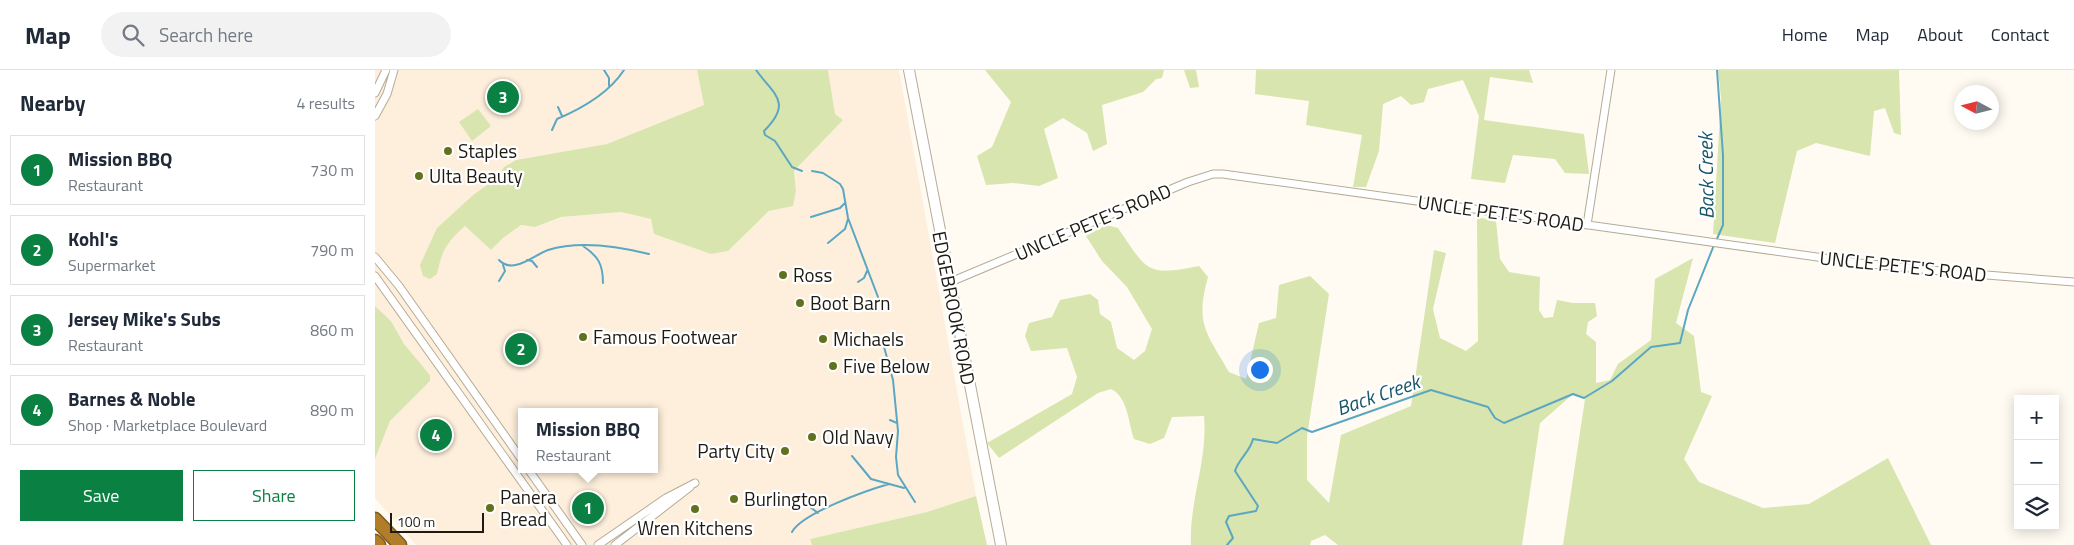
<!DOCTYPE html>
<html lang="en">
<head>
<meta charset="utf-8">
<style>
  :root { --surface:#fff; --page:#f2f2f3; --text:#1f2937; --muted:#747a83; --line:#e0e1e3; --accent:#0b8043 }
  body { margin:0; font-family:"Titillium Web",sans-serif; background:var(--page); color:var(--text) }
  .controls { position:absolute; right:15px; bottom:15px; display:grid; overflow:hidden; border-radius:0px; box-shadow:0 2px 12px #0003 }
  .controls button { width:45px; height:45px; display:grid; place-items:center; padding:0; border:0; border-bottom:1px solid var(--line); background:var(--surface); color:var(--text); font:25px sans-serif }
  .compass { position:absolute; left:1579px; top:15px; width:45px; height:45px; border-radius:50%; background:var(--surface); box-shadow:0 2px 12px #0003; rotate:277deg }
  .scale { position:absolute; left:15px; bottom:12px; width:94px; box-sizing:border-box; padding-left:5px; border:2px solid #1e1a12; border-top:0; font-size:14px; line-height:18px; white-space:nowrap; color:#1e1a12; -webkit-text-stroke:4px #fff; paint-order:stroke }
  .you { position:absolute; left:884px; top:299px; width:18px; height:18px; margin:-12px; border:4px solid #fff; border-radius:50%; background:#1a73e8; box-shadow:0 0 0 8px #1a73e833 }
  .badge { display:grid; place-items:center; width:32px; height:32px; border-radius:50%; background:var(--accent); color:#fff; font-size:16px; font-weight:700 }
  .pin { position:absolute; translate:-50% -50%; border:2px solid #fff; box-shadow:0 1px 5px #0006 }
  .popup { position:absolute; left:143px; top:338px; width:140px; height:65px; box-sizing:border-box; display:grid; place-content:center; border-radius:0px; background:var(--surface); filter:drop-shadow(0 1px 4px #0005); font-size:16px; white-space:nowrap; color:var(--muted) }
  .popup b { font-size:19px; color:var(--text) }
  .popup::after { content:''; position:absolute; left:50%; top:100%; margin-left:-10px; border:10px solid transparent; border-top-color:var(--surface) }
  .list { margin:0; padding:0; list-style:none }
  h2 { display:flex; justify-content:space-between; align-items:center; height:65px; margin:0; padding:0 20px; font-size:21px }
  h2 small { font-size:16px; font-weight:400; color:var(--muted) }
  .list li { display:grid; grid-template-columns:32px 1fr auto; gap:15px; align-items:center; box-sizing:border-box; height:70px; margin:0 10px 10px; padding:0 10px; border:1px solid var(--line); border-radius:0px }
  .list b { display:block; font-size:19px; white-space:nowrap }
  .list p { margin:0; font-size:16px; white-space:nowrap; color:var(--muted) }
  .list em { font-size:16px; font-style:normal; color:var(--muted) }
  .actions { display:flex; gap:10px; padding:15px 20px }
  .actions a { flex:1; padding:11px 0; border:1px solid var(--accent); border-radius:0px; text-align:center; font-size:18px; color:var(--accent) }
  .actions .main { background:var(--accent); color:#fff }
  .icon { flex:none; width:28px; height:28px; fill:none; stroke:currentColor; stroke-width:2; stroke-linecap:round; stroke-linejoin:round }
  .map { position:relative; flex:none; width:1699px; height:475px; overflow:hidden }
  header { display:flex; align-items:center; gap:30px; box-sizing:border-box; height:70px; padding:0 25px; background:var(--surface); border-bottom:1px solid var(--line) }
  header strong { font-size:24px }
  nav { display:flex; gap:28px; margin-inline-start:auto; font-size:18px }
  .search { width:350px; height:45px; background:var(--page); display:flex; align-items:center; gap:12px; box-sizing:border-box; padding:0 18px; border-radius:28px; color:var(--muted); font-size:19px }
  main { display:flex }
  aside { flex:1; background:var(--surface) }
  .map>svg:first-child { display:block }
  .commercial { fill:#feefdc; fill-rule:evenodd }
  .green { fill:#d8e5ae }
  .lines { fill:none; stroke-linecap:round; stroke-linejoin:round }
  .stream { stroke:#5ba7c3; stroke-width:2 }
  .street-casing { stroke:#b5ac97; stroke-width:9 }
  .secondary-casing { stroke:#b5ac97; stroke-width:12 }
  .highway-casing { stroke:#7e5a21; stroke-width:15 }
  .street { stroke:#fff; stroke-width:7 }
  .secondary { stroke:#fff; stroke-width:10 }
  .highway { stroke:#b17d29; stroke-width:12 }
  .poi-dot { fill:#61711d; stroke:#fff; stroke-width:2 }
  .labels { text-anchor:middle; stroke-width:4.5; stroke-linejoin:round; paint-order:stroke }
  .poi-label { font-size:19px; fill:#1e1a12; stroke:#fff; text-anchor:start }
  .street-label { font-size:19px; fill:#1e1a12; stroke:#fff }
  .water-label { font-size:20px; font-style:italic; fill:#165569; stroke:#fff }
</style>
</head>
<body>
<header>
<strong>Map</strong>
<div class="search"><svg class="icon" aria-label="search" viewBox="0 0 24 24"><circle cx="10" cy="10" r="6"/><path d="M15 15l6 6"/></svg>Search here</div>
<nav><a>Home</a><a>Map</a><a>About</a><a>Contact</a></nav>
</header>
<main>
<aside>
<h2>Nearby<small>4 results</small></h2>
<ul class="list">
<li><span class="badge">1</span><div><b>Mission BBQ</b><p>Restaurant</p></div><em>730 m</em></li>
<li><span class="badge">2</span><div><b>Kohl's</b><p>Supermarket</p></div><em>790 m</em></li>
<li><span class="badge">3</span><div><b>Jersey Mike's Subs</b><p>Restaurant</p></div><em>860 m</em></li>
<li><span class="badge">4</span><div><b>Barnes &amp; Noble</b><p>Shop · Marketplace Boulevard</p></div><em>890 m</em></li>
</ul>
<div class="actions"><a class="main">Save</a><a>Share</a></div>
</aside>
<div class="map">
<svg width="1699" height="475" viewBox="0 0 1699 475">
  <rect width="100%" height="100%" fill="#fffbf2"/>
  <path class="commercial" d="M0,0H322L329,35L232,74L141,90L129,97L122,108L98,125L62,158V204L66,184L75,170L90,156L116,180L128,168L146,155L160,157L186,147L246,142L276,149L279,164L336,184L353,181L395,141L418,136L421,121L419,101L468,50L460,45L453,0H524L601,426L552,442L435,469L437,475H41L0,428V389L15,351L55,311V305L29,274L16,251L0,236ZM147,342H279V399H147Z"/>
  <path class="green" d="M322,0H453L460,44L468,50L419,101L421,121L418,136L394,141L353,181L336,184L279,164L276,149L246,142L186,147L160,157L146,155L128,168L116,180L90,156C72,172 67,180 62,204L55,209L48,206L45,195L62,158L98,125L122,108L129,97L141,90L232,74L329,35Z
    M610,0H789L787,8L781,9L768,22L727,35L732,74L718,81L712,63L688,48L669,59L683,108L664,116L638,113L611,115L602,86L617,77L636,32Z
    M809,0H821L824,17L815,18Z
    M881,0H1154L1158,13L1115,7L1109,50L1209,64L1214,104L1190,103L1180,89L1138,85L1130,113L1096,109L1104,46L1088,10L1053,19L1049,32L1036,35L1026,26L1008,34L1004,81L991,117H978L987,65L931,55L934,31L880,24Z
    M1343,0H1524L1526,65L1519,63L1510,38L1499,41L1495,86L1441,73L1422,81L1400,173L1338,164L1346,28Z
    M103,39L116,56L97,71L84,52Z
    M1102,147L1121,151L1125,189L1134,202L1165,207L1164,240L1169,248L1178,247L1182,230L1198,233H1220L1222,246L1213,252L1211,264L1221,272V313L1235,310L1243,294L1276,270L1280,209L1318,188L1301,253L1319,266L1326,322L1337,326L1309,389L1324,412L1388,438L1434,434L1513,388L1556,475H1188L1210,329L1197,325L1165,353L1147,475H963L950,465L936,471L935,475H816C814,430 833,391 829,346L797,347L789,368L775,374L759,369C753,352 753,327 736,319L723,323L624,388L612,373L697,324L702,307L692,278L656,281L650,266L654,253L677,247L685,230L715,224L723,230L725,244L736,252L742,278L759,290L770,281L777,259L752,217L727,191L711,166L731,155L743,158C772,200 770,207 824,196L833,207C820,254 831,262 854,302L871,309L884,253L901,248L904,215L935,206L954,224L932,366V410L954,433L966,365L1036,336L1059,180L1071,183L1058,239L1065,268L1091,281L1103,271Z
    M0,236L16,251L29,274L55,305V311L15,351L0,389Z
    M601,426L612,475H437L435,469L552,442Z"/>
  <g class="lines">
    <path class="stream" d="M229,0L234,8V16
      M381,0C399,25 418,32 389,61L390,65L400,71L417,97L427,101
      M183,37L187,46
      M177,60L182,49C206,39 234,23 249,0
      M437,101L448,103L465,114L468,119L473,148L503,227
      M436,147L465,138L470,133
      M1341,171L1348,155V85L1342,0
      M453,173L470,159L473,149
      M208,176C223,186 228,194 228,213
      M124,190C138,205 159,185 173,180C205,170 242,176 274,184
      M152,190L157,191L162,197
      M124,211L130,201L128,195
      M483,212L489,208L492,201
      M508,273L518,310L523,361L521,387L523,405L540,432
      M515,350L522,353
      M477,386L496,409L529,418
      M435,437L443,443
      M417,462C427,443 493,420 514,414
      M852,475L858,468L851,452L854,446L881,441L883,436L860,401C864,388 875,382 878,369L902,373L927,358L937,362L1056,320L1113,337L1120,348L1129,353L1198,324L1209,328L1237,311L1276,277L1305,273L1313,240L1339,175"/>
    <g class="street-casing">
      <path id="street" d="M0,23L11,0
        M0,46L12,24L19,0
        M1212,155L1236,0
        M0,187L24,216L147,390
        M0,206L192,475
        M573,213L813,112L838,104H848L1485,193L1586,203L1699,212
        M153,399L207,475
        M223,475L291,428L320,413
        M240,475L315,417"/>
    </g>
    <g class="secondary-casing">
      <path id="secondary" d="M534,0L626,475"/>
    </g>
    <g class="highway-casing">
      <path id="highway" d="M0,449L25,475
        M0,471L4,475"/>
    </g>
    <use href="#street" class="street"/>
    <use href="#secondary" class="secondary"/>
    <use href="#highway" class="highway"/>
  </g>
  <g class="poi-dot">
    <circle cx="73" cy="81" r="5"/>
    <circle cx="44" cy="106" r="5"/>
    <circle cx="408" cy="205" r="5"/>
    <circle cx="425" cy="233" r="5"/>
    <circle cx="208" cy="267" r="5"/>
    <circle cx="448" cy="269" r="5"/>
    <circle cx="458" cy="296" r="5"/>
    <circle cx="437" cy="367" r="5"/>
    <circle cx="410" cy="381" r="5"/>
    <circle cx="359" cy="429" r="5"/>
    <circle cx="115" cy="438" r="5"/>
    <circle cx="320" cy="439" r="5"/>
  </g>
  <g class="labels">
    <g class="poi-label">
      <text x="83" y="88">Staples</text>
      <text x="54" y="113">Ulta Beauty</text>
      <text x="418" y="212">Ross</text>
      <text x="435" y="240">Boot Barn</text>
      <text x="218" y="274">Famous Footwear</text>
      <text x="458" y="276">Michaels</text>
      <text x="468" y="303">Five Below</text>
      <text x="447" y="374">Old Navy</text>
      <text x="400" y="388" text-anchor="end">Party City</text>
      <text x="125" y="434">Panera<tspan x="125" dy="22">Bread</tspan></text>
      <text x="369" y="436">Burlington</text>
      <text x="320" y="465" text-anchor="middle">Wren Kitchens</text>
    </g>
    <g class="street-label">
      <text transform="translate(1126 143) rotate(8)" y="7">UNCLE PETE'S ROAD</text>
      <text transform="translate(718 152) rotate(-23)" y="7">UNCLE PETE'S ROAD</text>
      <text transform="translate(1528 196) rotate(6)" y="7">UNCLE PETE'S ROAD</text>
      <text transform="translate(579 238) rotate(79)" y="7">EDGEBROOK ROAD</text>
    </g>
    <g class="water-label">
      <text transform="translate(1331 106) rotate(-91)" y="7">Back Creek</text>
      <text transform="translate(1003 325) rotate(-19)" y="7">Back Creek</text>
    </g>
  </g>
</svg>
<div class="controls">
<button>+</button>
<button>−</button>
<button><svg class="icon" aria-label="layers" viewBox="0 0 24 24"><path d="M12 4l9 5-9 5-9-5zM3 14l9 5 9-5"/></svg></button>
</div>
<svg class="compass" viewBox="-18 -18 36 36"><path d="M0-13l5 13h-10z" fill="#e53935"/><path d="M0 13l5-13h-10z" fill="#747a83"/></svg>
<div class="scale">100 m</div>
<div class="you"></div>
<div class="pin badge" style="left:213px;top:438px">1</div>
<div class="popup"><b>Mission BBQ</b>Restaurant</div>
<div class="pin badge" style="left:146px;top:279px">2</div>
<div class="pin badge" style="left:128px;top:27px">3</div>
<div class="pin badge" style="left:61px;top:365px">4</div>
</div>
</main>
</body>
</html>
